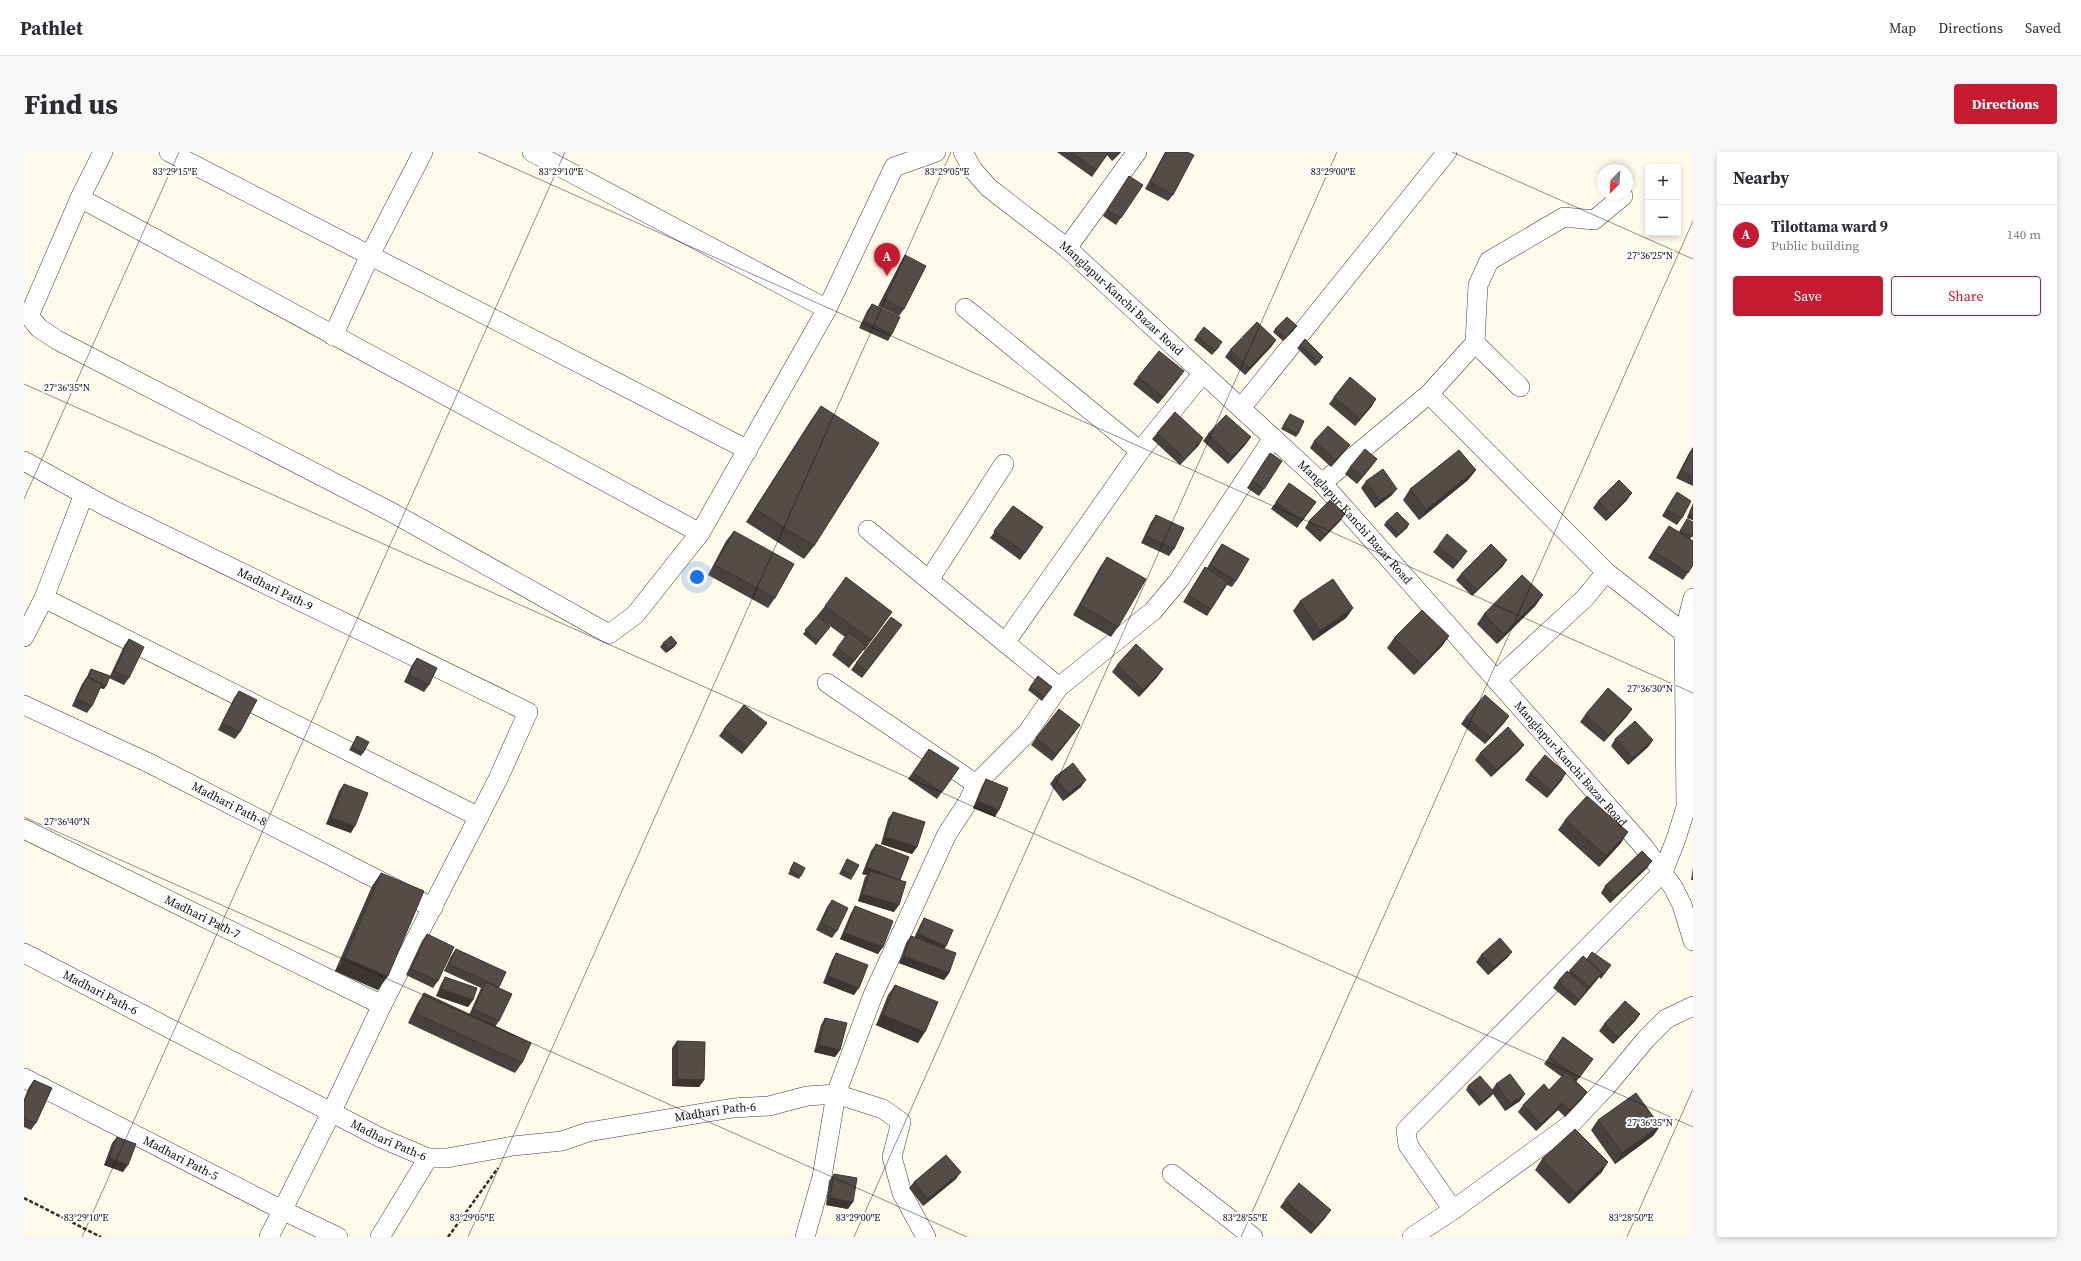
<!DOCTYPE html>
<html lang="en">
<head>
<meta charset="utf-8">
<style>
  :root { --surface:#fff; --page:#f7f7f7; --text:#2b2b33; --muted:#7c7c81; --line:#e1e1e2; --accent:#c61a30 }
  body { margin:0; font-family:"Source Serif 4",serif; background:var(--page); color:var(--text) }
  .controls { position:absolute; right:12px; top:12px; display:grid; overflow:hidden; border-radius:4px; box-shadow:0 2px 6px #0003 }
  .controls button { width:36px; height:36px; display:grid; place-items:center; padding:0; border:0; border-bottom:1px solid var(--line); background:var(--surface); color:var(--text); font:20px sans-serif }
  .compass { position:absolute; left:1573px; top:12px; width:36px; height:36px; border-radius:50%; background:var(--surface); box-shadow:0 2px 6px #0003; rotate:204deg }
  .you { position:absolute; left:673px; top:425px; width:14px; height:14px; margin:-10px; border:3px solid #fff; border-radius:50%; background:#1a73e8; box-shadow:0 0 0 6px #1a73e833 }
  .badge { display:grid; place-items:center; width:26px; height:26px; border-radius:50%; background:var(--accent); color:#fff; font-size:13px; font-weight:700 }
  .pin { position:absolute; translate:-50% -33px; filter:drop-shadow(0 1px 2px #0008) }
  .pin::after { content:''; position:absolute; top:21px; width:14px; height:12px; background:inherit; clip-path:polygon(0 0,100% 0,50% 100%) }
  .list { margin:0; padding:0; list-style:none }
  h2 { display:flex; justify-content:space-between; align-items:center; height:52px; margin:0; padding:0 16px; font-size:17px }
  h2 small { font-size:13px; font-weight:400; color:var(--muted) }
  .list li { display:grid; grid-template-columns:26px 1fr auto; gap:12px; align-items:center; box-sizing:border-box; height:60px; padding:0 16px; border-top:1px solid var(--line) }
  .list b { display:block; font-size:15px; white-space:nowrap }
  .list p { margin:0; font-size:13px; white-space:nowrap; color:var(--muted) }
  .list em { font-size:13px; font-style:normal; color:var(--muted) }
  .actions { display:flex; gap:8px; padding:12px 16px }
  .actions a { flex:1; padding:9px 0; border:1px solid var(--accent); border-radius:4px; text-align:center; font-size:14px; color:var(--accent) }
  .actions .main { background:var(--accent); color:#fff }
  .map { position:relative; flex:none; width:1669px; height:1085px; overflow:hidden; border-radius:4px }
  header { display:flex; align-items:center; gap:24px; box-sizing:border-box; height:56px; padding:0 20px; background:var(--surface); border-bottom:1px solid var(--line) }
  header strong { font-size:19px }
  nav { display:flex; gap:22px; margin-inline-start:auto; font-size:14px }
  .intro { display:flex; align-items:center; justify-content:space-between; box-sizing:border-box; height:96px; padding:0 24px }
  h1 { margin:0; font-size:28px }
  .button { padding:10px 18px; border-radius:4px; background:var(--accent); color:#fff; font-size:14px; font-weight:700 }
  main { display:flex; gap:24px; padding:0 24px }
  aside { flex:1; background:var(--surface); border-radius:4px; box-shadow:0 2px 6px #0003 }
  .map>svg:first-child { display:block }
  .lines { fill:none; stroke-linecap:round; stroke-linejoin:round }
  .minor-casing { stroke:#3f3f3f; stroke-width:20 }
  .path { stroke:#2e2e2e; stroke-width:2.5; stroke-dasharray:4 2; stroke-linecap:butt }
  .minor { stroke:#fff; stroke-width:19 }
  .wall { fill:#49413e }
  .shaded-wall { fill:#3c3532 }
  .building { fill:#554c48; stroke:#3c3532 }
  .ticks { fill:none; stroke:#0c0c0c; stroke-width:1; stroke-opacity:0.45 }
  .labels { text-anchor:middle; stroke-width:4; stroke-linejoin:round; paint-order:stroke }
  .street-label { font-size:12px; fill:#0c0c0c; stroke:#fff }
  .ticks-label { font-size:10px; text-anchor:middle; fill:#0c0c0c; stroke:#fff; stroke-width:4; stroke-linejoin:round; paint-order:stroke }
</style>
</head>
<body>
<header>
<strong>Pathlet</strong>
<nav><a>Map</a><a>Directions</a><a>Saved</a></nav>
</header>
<div class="intro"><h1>Find us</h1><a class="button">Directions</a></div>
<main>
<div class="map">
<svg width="1669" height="1085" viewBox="0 0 1669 1085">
  <rect width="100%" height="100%" fill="#fffaeb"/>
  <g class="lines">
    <g class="minor-casing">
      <g id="minor">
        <path d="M79,0L56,46L5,164L15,176L33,188L369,361L585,482L611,463L676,381L803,157L870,15L912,0"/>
        <path d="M145,0L724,298"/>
        <path d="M508,0L803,157"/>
        <path id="s1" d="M939,0L949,18L965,36L1043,96L1298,331L1620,695L1649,735L1658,753L1669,789"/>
        <path d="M56,46L676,381"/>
        <path d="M1043,96L1113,0"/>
        <path d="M941,156L1116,299"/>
        <path d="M309,184L346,103L399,0"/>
        <path d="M1451,191L1496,235"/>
        <path d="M1405,242L1582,420"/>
        <path d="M1217,256L1423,0"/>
        <path id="s2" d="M0,309L83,355L504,560L474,627L358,853L307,961L245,1085"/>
        <path d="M1298,331L1405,242L1451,191L1454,133L1465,109L1540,65L1570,68L1599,44"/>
        <path d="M844,378L1035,535"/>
        <path d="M905,428L980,312"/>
        <path d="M20,446L455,665"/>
        <path d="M0,485L20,446L60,342"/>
        <path d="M981,491L1116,299L1179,221"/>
        <path d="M1472,528L1561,446L1582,420L1660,481"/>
        <path d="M803,531L952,632"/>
        <path id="s3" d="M0,553L125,611L409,756"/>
        <path id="s4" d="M0,677L358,853"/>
        <path id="s5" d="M0,801L357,986L404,1006H423L489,994L538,989L564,980L709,956L745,954L783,944L812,942L859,957L877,970L868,1005L878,1041L902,1085"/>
        <path id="s6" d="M0,926L258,1058L314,1085"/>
        <path d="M1148,1022L1229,1085"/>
        <path d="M1429,1058L1384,993L1382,978L1639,720L1652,687L1662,655L1660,481L1669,446"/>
        <path d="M356,1085L404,1006"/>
        <path d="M781,1085L798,1025L812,942L849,843L923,682L944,650L952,632L1003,581L1035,535L1129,459L1155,428L1249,286"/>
        <path d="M1388,1085L1429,1058L1547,972L1582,935L1622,887L1642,867L1669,854"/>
      </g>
    </g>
    <path class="path" d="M0,1046L77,1085
      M424,1085L474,1016"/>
    <use href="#minor" class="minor"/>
  </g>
  <path class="wall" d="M1033,0H1097L1088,9L1083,3L1068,25Z
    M1141,0H1163L1149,43L1144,49L1121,37Z
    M1105,24L1119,33L1092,73L1079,64Z
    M881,103L880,157L875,164L854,154L877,110Z
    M848,152L868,182L864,189L835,176L843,159Z
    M1251,177L1270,178L1259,189L1249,180Z
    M1173,184L1196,194L1188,203L1170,188Z
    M1252,188L1247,195L1221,223L1201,205L1206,198Z
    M1276,193L1297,209L1291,214L1273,196Z
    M1114,225L1155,226L1134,252L1109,232Z
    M1310,245L1348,254L1331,274L1305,252Z
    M797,254L790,394L780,407L722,370L787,268Z
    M1266,262L1274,282L1272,285L1257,277Z
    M1133,281L1175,293L1156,313L1128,287Z
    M1184,282L1222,292L1204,312L1179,289Z
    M1290,289L1326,293L1321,299L1307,315L1286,296Z
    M1669,295V334L1652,326L1665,301Z
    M1353,307L1333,332L1321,322L1326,315Z
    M1241,308L1240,337L1235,344L1223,336Z
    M1452,318L1444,328L1395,368L1379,348L1386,337Z
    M1342,329L1368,343L1351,356L1337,336Z
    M1265,331L1292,350L1273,376L1247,357Z
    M1653,340L1658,366L1653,373L1638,364L1648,347Z
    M1603,348L1582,369L1569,356L1574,349Z
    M1669,351V368L1663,366Z
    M989,354L1019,375L996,408L966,386Z
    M1321,362L1316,369L1296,390L1281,376L1285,369Z
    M1132,363L1150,397L1145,404L1117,391L1127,370Z
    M1663,367L1669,382L1666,387L1669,413L1659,428L1624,406L1645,374L1655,380Z
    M1362,370L1385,372L1383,376L1372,386L1360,373Z
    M710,379L751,446L744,456L684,423L702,389Z
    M1198,392L1212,429L1208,435L1203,433L1183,464L1159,450L1181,415L1183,416L1193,399Z
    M1414,394L1438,406L1429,417L1409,400Z
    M1083,405L1094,475L1087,485L1049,463L1076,415Z
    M1483,408L1478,415L1448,444L1432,428L1437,422Z
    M1276,449L1329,456L1322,466L1289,489L1269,459Z
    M1512,453L1473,492L1453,472L1460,462Z
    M801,454L861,470L840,499L839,498L825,516L808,503L821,485L795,466L806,475L792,493L779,482L793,464Z
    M873,480L838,526L827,518L832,511Z
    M1425,484L1418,494L1390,523L1363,496L1370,486Z
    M105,487V526L100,533L85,526L80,537L76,536L68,554L63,561L48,554L58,532L63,525L65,520L67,517L86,524L100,494Z
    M639,491H653L650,495L642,501L636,495Z
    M393,506L405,533L400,540L380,530L388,513Z
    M1093,513L1134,524L1115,545L1088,520Z
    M1014,524L1028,535L1018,549L1004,538Z
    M215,539L216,580L211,587L194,578L210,546Z
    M1608,557L1603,564L1580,590L1556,570L1561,563Z
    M1485,564L1480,571L1461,592L1437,572L1442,565Z
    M743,571L718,602L695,584L700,577Z
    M1051,580L1028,609L1007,593L1012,586Z
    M333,584L339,601L337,604L325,598Z
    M1591,587L1629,588L1624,595L1604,613L1587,594Z
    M1500,593L1495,599L1467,625L1451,608L1456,601Z
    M905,597L918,640L913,647L884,627Z
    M1506,621L1538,628L1523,646L1501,628Z
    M1031,625L1057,635L1039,649L1026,632Z
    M962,627L971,665L949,656L958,634Z
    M320,632L327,681L302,672L315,639Z
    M869,660L893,695L888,702L857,692L864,667Z
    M1541,668L1597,691L1575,715L1534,678Z
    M852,692L876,728L870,760L834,749L841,725L843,723L838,722L847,699Z
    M823,707L829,724L827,728L815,722Z
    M770,710L777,724L775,727L764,722Z
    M1623,716L1586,751L1577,741L1581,734Z
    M1669,716V728H1667Z
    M357,721L354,838L311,819L348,734Z
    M808,748L813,779L808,786L792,778L803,755Z
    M831,754L854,802L816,787L827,761Z
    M900,766L922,794L920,797L925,821L920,828L875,811L882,791L887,784L890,786L896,773Z
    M403,782L414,829L409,836L382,823L398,789Z
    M432,797L482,820L474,836L475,869L471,875L498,911L491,921L384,871L393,852L400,841L445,863L457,836L420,819L427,804Z
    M1488,800L1483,806L1464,823L1452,810L1457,803Z
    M812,801L830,843L799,831L808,808Z
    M1563,807L1587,813L1577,827L1575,825L1551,854L1529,836L1534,829L1544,821L1546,818Z
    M421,825L449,848L444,855L412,844L417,832Z
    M871,833L894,891L852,873L864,843Z
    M1616,862L1611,869L1589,892L1575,879L1580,872Z
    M801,866L816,898L811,905L790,900L797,873Z
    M1539,885L1569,907L1552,930L1563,940L1558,947L1541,965L1534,958L1512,979L1494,960L1499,953L1525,938L1538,925L1520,912Z
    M653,889L680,928L675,935L648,934V896Z
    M10,928L12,971L7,978L0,975V947L5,935Z
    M1472,932L1496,949L1481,959L1469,942L1467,944L1455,954L1442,938L1444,934L1468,938Z
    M1574,968L1636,974L1629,984L1591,1012L1567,978Z
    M93,985L99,1020L80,1013L88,991Z
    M1518,1007L1584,1010L1577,1021L1545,1052L1511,1018Z
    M810,1022L824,1057L802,1053L805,1029Z
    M932,1027L899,1054L885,1036L890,1030Z
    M1261,1048L1302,1065L1287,1082L1256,1055Z"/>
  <path class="shaded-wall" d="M1095,0H1097L1088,9L1093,2Z
    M1273,174L1270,178L1259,189L1261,186Z
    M1252,188L1247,195L1221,223L1225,216Z
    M1160,219L1155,226L1134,252L1139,245Z
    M1352,247L1348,254L1331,274L1336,267Z
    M1227,285L1222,292L1204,312L1208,305Z
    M1179,286L1175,293L1156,313L1161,307Z
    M1326,293L1321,299L1307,315L1311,308Z
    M1353,307L1348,314L1333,332L1338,325Z
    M1452,318L1444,328L1395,368L1402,358Z
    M1373,337L1368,343L1351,356L1356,349Z
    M1608,341L1603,348L1582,369L1587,362Z
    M1321,362L1316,369L1296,390L1301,383Z
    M1665,362L1669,364V368L1663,366Z
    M1385,372L1383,376L1372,386L1375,383Z
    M1443,399L1438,406L1429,417L1434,410Z
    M1483,408L1478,415L1448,444L1453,438Z
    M1519,443L1512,453L1473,492L1480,482Z
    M1329,456L1322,466L1289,489L1296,479Z
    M1425,484L1418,494L1390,523L1398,513Z
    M653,491L650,495L642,501L644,498Z
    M1139,517L1134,524L1115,545L1119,538Z
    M64,526L82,534L80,537L61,530Z
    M1608,557L1603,564L1580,590L1585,583Z
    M1485,564L1480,571L1461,592L1466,585Z
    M743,571L738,578L718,602L723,595Z
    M1056,573L1051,580L1028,609L1032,602Z
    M1629,588L1624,595L1604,613L1609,606Z
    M1500,593L1495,599L1467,625L1472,618Z
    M1542,621L1538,628L1523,646L1527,639Z
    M1062,628L1057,635L1039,649L1044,642Z
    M954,649L975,658L971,665L949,656Z
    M307,666L331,674L327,681L302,672Z
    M1604,680L1597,691L1575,715L1582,704Z
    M861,685L893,695L888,702L857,692Z
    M1628,709L1623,716L1586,751L1591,744Z
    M843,715L876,728L872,735L846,719L843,723L838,722Z
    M838,742L875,753L870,760L834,749Z
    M821,781L859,795L854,802L816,787Z
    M894,782L922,794L917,801L889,789Z
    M1488,800L1483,806L1464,823L1469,816Z
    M880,804L925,821L920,828L875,811Z
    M321,806L364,824L354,838L311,819Z
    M1578,821L1573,828L1551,854L1565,835Z
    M804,824L835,836L830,843L799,831Z
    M417,837L449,848L444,855L412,844Z
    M1616,862L1611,869L1589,892L1594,885Z
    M859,863L901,880L894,891L852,873Z
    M795,893L816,898L811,905L790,900Z
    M653,927L680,928L675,935L648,934Z
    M1470,940L1467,944L1455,954L1458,950Z
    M1563,940L1558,947L1541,965L1546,958Z
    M1501,942L1496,949L1481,959L1486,952Z
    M1538,951L1534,958L1512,979L1517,972Z
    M1636,974L1629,984L1591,1012L1598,1001Z
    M85,1006L104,1013L99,1020L80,1013Z
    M1584,1010L1577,1021L1545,1052L1552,1041Z
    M937,1020L932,1027L899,1054L904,1047Z
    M806,1046L829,1050L824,1057L802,1053Z
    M1307,1058L1302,1065L1287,1082L1292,1075Z"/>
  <path class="building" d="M1047,0H1085L1072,18Z
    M1142,0H1163L1170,3L1149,43L1126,30Z
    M1105,24L1119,33L1097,66L1083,58Z
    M881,103L902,114L880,157L859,147Z
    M848,152L876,165L868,182L840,169Z
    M1263,165L1273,174L1261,186L1251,177Z
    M1233,170L1252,188L1225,216L1206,198Z
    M1180,175L1198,190L1191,199L1173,184Z
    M1281,187L1299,205L1294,210L1276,193Z
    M1135,199L1160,219L1139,245L1114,225Z
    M1326,225L1352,247L1336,267L1310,245Z
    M797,254L855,291L790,394L731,357Z
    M1151,260L1179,286L1161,307L1133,281Z
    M1266,262L1280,269L1274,282L1259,274Z
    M1202,263L1227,285L1208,305L1184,282Z
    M1304,274L1326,293L1311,308L1290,289Z
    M1669,296V325L1657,319Z
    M1341,297L1353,307L1338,325L1326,315Z
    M1435,298L1452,318L1402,358L1386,337Z
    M1246,301L1258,309L1240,337L1228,329Z
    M1359,317L1373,337L1356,349L1342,329Z
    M1595,328L1608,341L1587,362L1574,349Z
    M1265,331L1292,350L1278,369L1252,350Z
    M1653,340L1667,349L1658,366L1643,358Z
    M1306,348L1321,362L1301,383L1285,369Z
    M1669,353V364L1665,362Z
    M989,354L1019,375L1001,401L970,379Z
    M1373,360L1385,372L1375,383L1362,370Z
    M1132,363L1160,376L1150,397L1122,384Z
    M1663,367L1669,370V382L1668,385L1656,379Z
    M1645,374L1669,389V413L1664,421L1629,399Z
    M710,379L770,412L751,446L691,413Z
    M1423,382L1443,399L1434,410L1414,394Z
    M1198,392L1225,407L1212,429L1186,413Z
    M1467,392L1483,408L1453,438L1437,422Z
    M1083,405L1122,427L1094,475L1056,453Z
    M1181,415L1204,430L1187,457L1164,443Z
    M1498,423L1519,443L1480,482L1460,462Z
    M822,425L868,460L847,488L801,454Z
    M1309,427L1329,456L1296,479L1276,449Z
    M1398,458L1425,484L1398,513L1370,486Z
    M794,464L806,475L794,489L781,478Z
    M867,465L878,473L842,519L832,511Z
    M825,480L842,494L830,509L813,496Z
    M647,484L653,491L644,498L639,491Z
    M105,487L120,495L105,526L90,519Z
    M1112,492L1139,517L1119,538L1093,513Z
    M393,506L413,516L405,533L385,523Z
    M67,517L86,524L82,534L64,525Z
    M1014,524L1028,535L1020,545L1006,535Z
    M63,525L78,532L68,554L52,547Z
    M1584,536L1608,557L1585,583L1561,563Z
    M215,539L233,548L216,580L198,571Z
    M1461,543L1485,564L1466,585L1442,565Z
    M720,553L743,571L723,595L700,577Z
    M1035,557L1056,573L1032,602L1012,586Z
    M1611,569L1629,588L1609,606L1591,587Z
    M1484,575L1500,593L1472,618L1456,601Z
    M333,584L345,590L339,601L328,595Z
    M905,597L935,616L918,640L889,621Z
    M1521,603L1542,621L1527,639L1506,621Z
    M1049,611L1062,628L1044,642L1031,625Z
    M962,627L984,636L975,658L954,649Z
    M320,632L344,641L331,674L307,666Z
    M1563,644L1604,680L1582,704L1541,668Z
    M869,660L901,670L893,695L861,685Z
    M852,692L885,705L876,728L843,715Z
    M1618,699L1628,709L1591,744L1581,734Z
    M823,707L835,713L829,724L818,718Z
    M770,710L781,716L777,724L766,718Z
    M846,719L882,730L875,753L838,742Z
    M357,721L400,739L364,824L321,806Z
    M808,748L824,756L813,779L797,771Z
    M831,754L869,769L859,795L821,781Z
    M900,766L929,778L922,794L894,782Z
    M403,782L430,795L414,829L387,817Z
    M887,784L932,801L925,821L880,804Z
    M1476,786L1488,800L1469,816L1457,803Z
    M432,797L482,820L475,835L425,812Z
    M1568,800L1587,813L1579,823L1577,822L1578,821L1563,807Z
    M812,801L844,813L835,836L804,824Z
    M1559,804L1578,821L1565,835L1546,818Z
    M1543,819L1564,837L1555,848L1534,829Z
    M421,825L453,836L449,848L417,837Z
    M462,830L488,842L475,869L449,857Z
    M871,833L914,850L901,880L859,863Z
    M400,841L507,891L498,911L391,861Z
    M1601,849L1616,862L1594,885L1580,872Z
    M801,866L823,871L816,898L795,893Z
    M1539,885L1569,907L1555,926L1525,905Z
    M653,889L681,890L680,928L653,927Z
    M1542,920L1563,940L1546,958L1538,951L1517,972L1499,953L1520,932L1525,938Z
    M1486,922L1501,942L1486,952L1472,932Z
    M1456,924L1470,940L1458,950L1444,934Z
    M10,928L28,936L12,971L0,966V950Z
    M1612,941L1636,974L1598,1001L1574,968Z
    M1551,977L1584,1010L1552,1041L1518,1007Z
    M93,985L112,992L104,1013L85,1006Z
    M922,1003L937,1020L904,1047L890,1030Z
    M810,1022L833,1026L829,1050L806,1046Z
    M1275,1031L1307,1058L1292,1075L1261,1048Z"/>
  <path class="ticks" d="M454,0L1669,541M1428,0L1669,107M0,232L1669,975M0,347L155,0M0,665L943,1085M58,1085L541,0M444,1085L927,0M830,1085L1313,0M1217,1085L1669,69M1603,1085L1669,937"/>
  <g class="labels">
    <g class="street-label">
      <text dy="4" stroke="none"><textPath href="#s1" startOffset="217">Manglapur-Kanchi Bazar Road</textPath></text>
      <text dy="4" stroke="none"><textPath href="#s1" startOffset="541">Manglapur-Kanchi Bazar Road</textPath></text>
      <text dy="4" stroke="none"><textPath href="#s2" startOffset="282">Madhari Path-9</textPath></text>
      <text dy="4" stroke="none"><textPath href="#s1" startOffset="865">Manglapur-Kanchi Bazar Road</textPath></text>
      <text dy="4" stroke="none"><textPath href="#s3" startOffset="228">Madhari Path-8</textPath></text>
      <text dy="4" stroke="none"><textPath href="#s4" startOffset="199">Madhari Path-7</textPath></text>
      <text dy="4" stroke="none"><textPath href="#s5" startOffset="86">Madhari Path-6</textPath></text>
      <text dy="4" stroke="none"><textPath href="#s5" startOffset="745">Madhari Path-6</textPath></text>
      <text dy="4" stroke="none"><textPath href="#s5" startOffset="410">Madhari Path-6</textPath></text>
      <text dy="4" stroke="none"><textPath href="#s6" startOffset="176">Madhari Path-5</textPath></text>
    </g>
  </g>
  <g class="ticks-label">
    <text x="151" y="23">83°29'15"E</text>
    <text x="537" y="23">83°29'10"E</text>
    <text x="923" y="23">83°29'05"E</text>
    <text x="1309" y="23">83°29'00"E</text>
    <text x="1626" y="107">27°36'25"N</text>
    <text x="43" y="239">27°36'35"N</text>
    <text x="1626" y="540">27°36'30"N</text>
    <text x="43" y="673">27°36'40"N</text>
    <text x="1626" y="974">27°36'35"N</text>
    <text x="62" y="1069">83°29'10"E</text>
    <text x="448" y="1069">83°29'05"E</text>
    <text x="834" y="1069">83°29'00"E</text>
    <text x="1221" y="1069">83°28'55"E</text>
    <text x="1607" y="1069">83°28'50"E</text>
  </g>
</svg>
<div class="controls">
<button>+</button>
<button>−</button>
</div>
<svg class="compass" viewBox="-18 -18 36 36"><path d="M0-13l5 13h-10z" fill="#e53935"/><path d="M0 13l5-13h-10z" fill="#7c7c81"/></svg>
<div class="you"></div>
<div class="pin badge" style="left:863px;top:124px">A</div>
</div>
<aside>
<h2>Nearby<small></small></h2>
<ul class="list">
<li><span class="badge">A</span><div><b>Tilottama ward 9</b><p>Public building</p></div><em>140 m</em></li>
</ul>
<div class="actions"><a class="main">Save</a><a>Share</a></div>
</aside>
</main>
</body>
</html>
